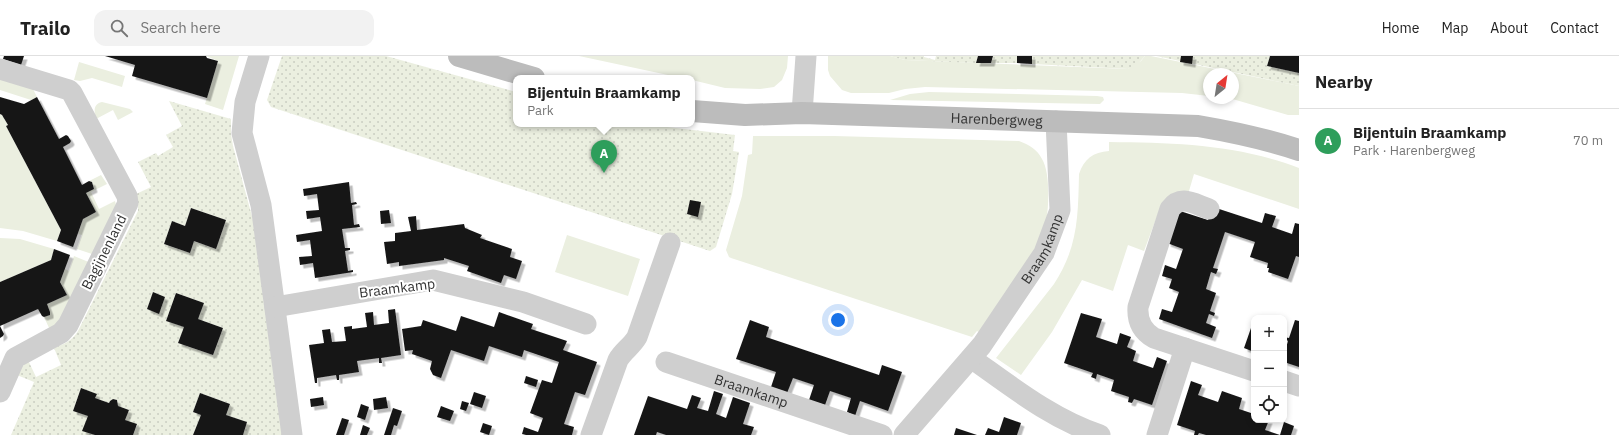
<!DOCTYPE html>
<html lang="en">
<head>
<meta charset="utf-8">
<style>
  :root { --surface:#fff; --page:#f2f2f2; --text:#222; --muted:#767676; --line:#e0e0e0; --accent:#2563eb }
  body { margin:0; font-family:"IBM Plex Sans",sans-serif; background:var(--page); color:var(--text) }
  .controls { position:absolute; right:12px; bottom:12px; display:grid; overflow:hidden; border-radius:8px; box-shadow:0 2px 6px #0003 }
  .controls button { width:36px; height:36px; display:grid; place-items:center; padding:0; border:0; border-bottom:1px solid var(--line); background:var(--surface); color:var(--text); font:20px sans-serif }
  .compass { position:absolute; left:1203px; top:12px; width:36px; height:36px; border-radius:50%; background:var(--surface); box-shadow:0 2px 6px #0003; rotate:30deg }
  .you { position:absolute; left:838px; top:264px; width:14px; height:14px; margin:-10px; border:3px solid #fff; border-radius:50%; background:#1a73e8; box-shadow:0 0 0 6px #1a73e833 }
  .badge { display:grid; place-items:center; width:26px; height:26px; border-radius:50%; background:var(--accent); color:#fff; font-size:13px; font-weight:700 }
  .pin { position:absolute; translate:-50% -33px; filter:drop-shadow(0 1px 2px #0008) }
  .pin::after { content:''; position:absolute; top:21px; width:14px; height:12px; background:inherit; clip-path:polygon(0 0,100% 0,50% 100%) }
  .popup { position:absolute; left:513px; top:19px; width:182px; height:52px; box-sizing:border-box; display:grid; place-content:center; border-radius:8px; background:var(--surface); filter:drop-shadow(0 1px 3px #0005); font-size:13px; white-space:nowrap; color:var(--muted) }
  .popup b { font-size:15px; color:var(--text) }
  .popup::after { content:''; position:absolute; left:50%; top:100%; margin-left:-8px; border:8px solid transparent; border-top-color:var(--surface) }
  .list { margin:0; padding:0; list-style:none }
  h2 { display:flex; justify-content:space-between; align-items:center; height:52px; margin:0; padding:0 16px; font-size:17px }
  h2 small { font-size:13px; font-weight:400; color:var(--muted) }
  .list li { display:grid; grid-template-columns:26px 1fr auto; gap:12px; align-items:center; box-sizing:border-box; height:64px; padding:0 16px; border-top:1px solid var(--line) }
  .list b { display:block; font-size:15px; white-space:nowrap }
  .list p { margin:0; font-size:13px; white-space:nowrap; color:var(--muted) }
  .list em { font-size:13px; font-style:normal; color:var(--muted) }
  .icon { flex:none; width:22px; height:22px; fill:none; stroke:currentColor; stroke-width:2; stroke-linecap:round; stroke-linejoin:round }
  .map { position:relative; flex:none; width:1299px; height:379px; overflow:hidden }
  header { display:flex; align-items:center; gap:24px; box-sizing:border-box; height:56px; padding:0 20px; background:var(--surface); border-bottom:1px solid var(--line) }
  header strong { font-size:19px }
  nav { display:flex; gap:22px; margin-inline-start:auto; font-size:14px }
  .search { width:280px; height:36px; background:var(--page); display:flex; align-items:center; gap:10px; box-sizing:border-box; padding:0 14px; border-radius:12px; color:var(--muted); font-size:15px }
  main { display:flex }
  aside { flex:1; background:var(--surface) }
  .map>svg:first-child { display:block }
  .green { fill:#ebefe0 }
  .garden { fill:url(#garden-dots); fill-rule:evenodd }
  .building { fill:#191919; filter:url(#shadow) }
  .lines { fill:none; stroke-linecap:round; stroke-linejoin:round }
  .street { stroke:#cfcfcf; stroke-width:21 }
  .secondary { stroke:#bcbcbc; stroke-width:22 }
  .labels { text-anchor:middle; stroke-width:4; stroke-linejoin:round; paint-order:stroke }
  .street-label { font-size:14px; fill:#323232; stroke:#fff }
</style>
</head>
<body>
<header>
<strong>Trailo</strong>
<div class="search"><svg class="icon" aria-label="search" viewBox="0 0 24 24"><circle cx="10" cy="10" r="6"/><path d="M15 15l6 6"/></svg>Search here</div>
<nav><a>Home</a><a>Map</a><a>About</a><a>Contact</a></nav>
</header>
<main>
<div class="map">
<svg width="1299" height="379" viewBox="0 0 1299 379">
  <defs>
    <pattern id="garden-dots" width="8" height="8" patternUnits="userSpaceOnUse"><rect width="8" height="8" fill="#ebefe0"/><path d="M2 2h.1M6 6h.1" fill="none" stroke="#cacdc1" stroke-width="1.8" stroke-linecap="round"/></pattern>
    <filter id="shadow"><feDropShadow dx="3.5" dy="3.5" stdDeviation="0" flood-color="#0004"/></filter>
  </defs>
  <rect width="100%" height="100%" fill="#fff"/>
  <path class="green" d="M206,0H239L223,54L205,48L218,5Z
    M579,0H788L787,12L782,24L774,31L760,33L725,32L692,24V22H682Z
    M828,0H890L905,4L1128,13L1141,5L1145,0H1151L1299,30V59H1288L1229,42H1233V18H1209V40L1182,37L925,31L905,33L889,37H851L842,34L830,20L828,14Z
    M79,6L125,20L122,31L92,22L80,25L74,24Z
    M0,23L33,33L37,41L31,44L0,34Z
    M929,36L1097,40L1103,41L1104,44L1100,48L890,44L910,38Z
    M102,46L130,53L133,56L118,64L113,54L96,63C94,55 93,48 102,46Z
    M0,58L2,59L8,69L6,70L61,174L57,185L23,175L0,172Z
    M753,80H834L1019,85C1029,89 1037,93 1042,103C1052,119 1049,167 1041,185C1037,194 1028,204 1023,213C1009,234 994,256 980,277L977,275L972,281L731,202L729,201L726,194L742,140L748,99L752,98Z
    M1109,86C1177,87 1235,88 1299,112V153L1194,118L1189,135L1179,137L1162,147L1144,195L1128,189L1113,235L1082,224L1052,276L1021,319L996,302L1054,228C1078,191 1078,161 1079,118C1084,103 1093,96 1109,95Z
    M101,119L107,128L91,136L99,153L115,145L116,149L95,199L77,193L82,179L78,178L83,163L96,156L86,137L94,133L92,126L89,125Z
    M567,179L640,203L628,240L555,216Z
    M0,182L20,183L54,193L51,204L0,226Z
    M74,200L91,207L63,262L50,274L44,261L50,259V256L47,248L67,239L60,226L65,213L69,215Z"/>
  <path class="garden" d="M282,0H386L516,36V68H642L735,79L733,95L739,96L732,138L716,191L710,195L271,51L267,44Z
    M890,0H924V1L935,4L936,0H978L976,7L905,4Z
    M993,0H1017V7H991Z
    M1032,0H1145L1136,10L1128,13L1032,8Z
    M1156,0H1270L1267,10L1299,17V30Z
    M169,45L231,63V78L233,90L253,164L282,379H243L247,366L226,359L230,348L200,337L193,356L201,359L193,379H133L137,369L125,364L129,354L118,350L117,344L113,343L110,345L109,347L95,342L96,338L81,332L73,355L88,360L83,375L95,379H11L34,326L17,319L21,312L28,304L36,321L61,309L54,292C64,288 72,285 78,275L138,155V147L134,139L151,131L138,106L156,97L158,100L173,91L166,79L182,70ZM191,152L226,164L216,193L194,185L190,197L164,188L172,165L185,170ZM153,236L165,241L159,257L147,253ZM176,237L204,247L198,263L223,272L213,299L178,287L184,271L166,265Z"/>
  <path class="building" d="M4,0H24L21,9L3,3Z
    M105,0H206L207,2L218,5L207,42L132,20L135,9Z
    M978,0H993L991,7H976Z
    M1017,0H1032V8L1017,7Z
    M1181,0H1193L1192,8L1180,6Z
    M1270,0H1299V17L1267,10Z
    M0,41L24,48L37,41L59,83L66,79L68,80L71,85L70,87L63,91L82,129L89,125L92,126L94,133L86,137L96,156L83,163L73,191L57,185L61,174L6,70L8,69L2,59L0,58Z
    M349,126L351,147L356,146L357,148L352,149L354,169L359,168L360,171L342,173L345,192H350V194L345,195L348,215L353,214V216L315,222L313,207L300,209L299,201L312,200L310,184L297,186L296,179L322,175L320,161L307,163L306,155L319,154L317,138L304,140L303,133Z
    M690,144L701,146L698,161L687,158Z
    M1213,151L1262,167L1265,157L1276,160L1272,171L1292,178L1295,167L1299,168V201L1296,200L1288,223L1268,216L1269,212H1267L1268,207L1250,201L1255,186L1225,176L1213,212L1218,213L1216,218L1211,216L1206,233L1216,237L1210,255L1215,257L1214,260L1209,258L1206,267L1216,271L1212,282L1159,263L1162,253L1172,256L1179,236L1169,232L1172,223L1162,220L1165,209L1176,213L1183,193L1167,187L1180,155L1208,164Z
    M191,152L226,164L216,193L194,185L190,197L164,188L172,165L185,170Z
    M389,154L391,167L381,168L380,155Z
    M416,160L417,174L464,168L465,172L482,179L480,182L512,193L510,201L522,205L516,223L504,219L501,227L467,215L469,210L444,202V204L399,210V206L387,208L384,186L395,185V177L411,175L408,161Z
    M54,193L70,199L60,226L67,239L47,248L50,256V259L44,261L42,260L38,253L0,270L4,278L3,280L0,282V226L51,204Z
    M153,236L165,241L159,258L147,253Z
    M176,237L204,247L198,263L223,272L213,299L178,287L184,271L166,265Z
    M395,253L401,299L381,302L382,307H379V302L357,305L359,316L339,319V324H337L336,319L317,322V327H315L309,289L324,287L322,274L330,273L332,286L346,285L344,271L352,270V273L367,271L365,257L373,256L374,269L389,267L388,254Z
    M499,256L533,268L531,273L567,285L563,294L597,306L585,339L575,336L564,368L574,371L572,379H526L522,378L524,371L538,376L543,362L530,357L542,324L552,327L559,306L524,294L522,301L489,290L484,305L451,294L441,322L433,319L430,313L432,305L412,298L413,294L405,295L402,273L421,270L423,264L456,275L461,260L494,271Z
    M1081,257L1102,263L1096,281L1117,288L1120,277L1131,281L1127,291L1136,295L1133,305L1153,312L1157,301L1167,305L1152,349L1134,343L1132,347L1128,346L1129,341L1111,335L1114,324L1097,318L1096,323L1091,321L1093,317L1064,307Z
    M750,264L769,271L766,281L879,319L882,309L902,316L888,355L860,345L855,360L847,356L851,342L830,335L825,349L809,344L814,329L793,322L787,337L771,331L776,316L736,303Z
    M1295,264L1299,265V311L1284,306V294L1285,295L1288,285L1284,282V281L1289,282Z
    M1251,272L1254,273V296L1244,292Z
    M526,320L538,324L536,331L524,327Z
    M1191,325L1202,329L1198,339L1218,346L1222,335L1242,342L1239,353L1254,358V364H1269L1265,374L1280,379L1284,366L1294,370L1291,379H1206L1199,377L1198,379H1194L1195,375L1177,369Z
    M81,332L97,338L95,342L109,347L110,345L113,343L117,344L118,350L129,354L125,364L137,368L133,379H95L82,375L88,360L73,355Z
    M714,335L723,338L716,358L726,362L733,341L750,347L743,368L754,371L751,379H666L657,376L656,379H634L648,340L687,353L692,339L701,342L697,352L708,355Z
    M474,336L486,340L482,352L470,348Z
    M200,337L230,348L226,359L247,366L243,379H193L201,359L193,356Z
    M323,341L324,349L311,351L310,343Z
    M386,341L388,352L374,354L373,343Z
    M462,345L469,347L466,355L460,353Z
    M361,348L369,351L365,364L357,361Z
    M441,350L454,355L450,365L437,361Z
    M393,352L402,355L397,370L394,369L391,379H384Z
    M1004,361L1021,367L1017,379H985L988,372L999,376Z
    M342,362L349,364L344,379H336Z
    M483,367L492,370L489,379L480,376Z
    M363,369L370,372L367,379H360Z
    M956,372L977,379H954Z"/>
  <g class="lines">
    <g class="street">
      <path d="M259,0L245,46L242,77L261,149L292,379"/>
      <path d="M0,13L69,34L72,37L127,140L128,147L68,269L61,277L15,302L0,336"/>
      <path d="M802,57L806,0"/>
      <path d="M1209,153C1194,148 1181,138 1170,153L1138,251C1137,265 1142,275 1154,282L1254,315"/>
      <path d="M275,251L433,224L523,246L586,268"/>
      <path d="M971,302C1012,331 1052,363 1100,379"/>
      <path id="s1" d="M666,306L882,379"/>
      <path d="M1284,325L1299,330"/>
      <path d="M591,379L618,304C623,295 632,290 637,281L670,187"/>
      <path id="s2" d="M904,379L982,289L1044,197L1060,154L1056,65"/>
      <path d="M1157,379L1185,292"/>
    </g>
    <g class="secondary">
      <path d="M459,0L534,22"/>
      <path id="s3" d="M692,55L745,59L802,57L1198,70C1233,76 1266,83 1299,94"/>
    </g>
  </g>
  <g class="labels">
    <g class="street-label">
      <text dy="5" stroke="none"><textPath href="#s3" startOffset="305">Harenbergweg</textPath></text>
      <text dy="5" stroke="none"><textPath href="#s2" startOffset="233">Braamkamp</textPath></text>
      <text transform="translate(104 196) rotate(-63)" y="5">Bagijnenland</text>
      <text transform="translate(397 232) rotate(-7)" y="5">Braamkamp</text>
      <text dy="5" stroke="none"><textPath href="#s1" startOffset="90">Braamkamp</textPath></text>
    </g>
  </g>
</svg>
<div class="controls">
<button>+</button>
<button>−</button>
<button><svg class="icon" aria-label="locate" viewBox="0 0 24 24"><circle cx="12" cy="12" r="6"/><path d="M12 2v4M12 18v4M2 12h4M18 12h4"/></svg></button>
</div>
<svg class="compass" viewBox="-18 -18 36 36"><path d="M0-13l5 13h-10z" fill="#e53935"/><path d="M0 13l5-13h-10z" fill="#767676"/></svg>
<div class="you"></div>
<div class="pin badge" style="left:604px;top:117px;background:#2e9e5b">A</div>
<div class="popup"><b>Bijentuin Braamkamp</b>Park</div>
</div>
<aside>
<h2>Nearby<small></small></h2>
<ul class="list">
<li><span class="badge" style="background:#2e9e5b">A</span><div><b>Bijentuin Braamkamp</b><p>Park · Harenbergweg</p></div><em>70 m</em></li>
</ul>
</aside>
</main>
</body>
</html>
